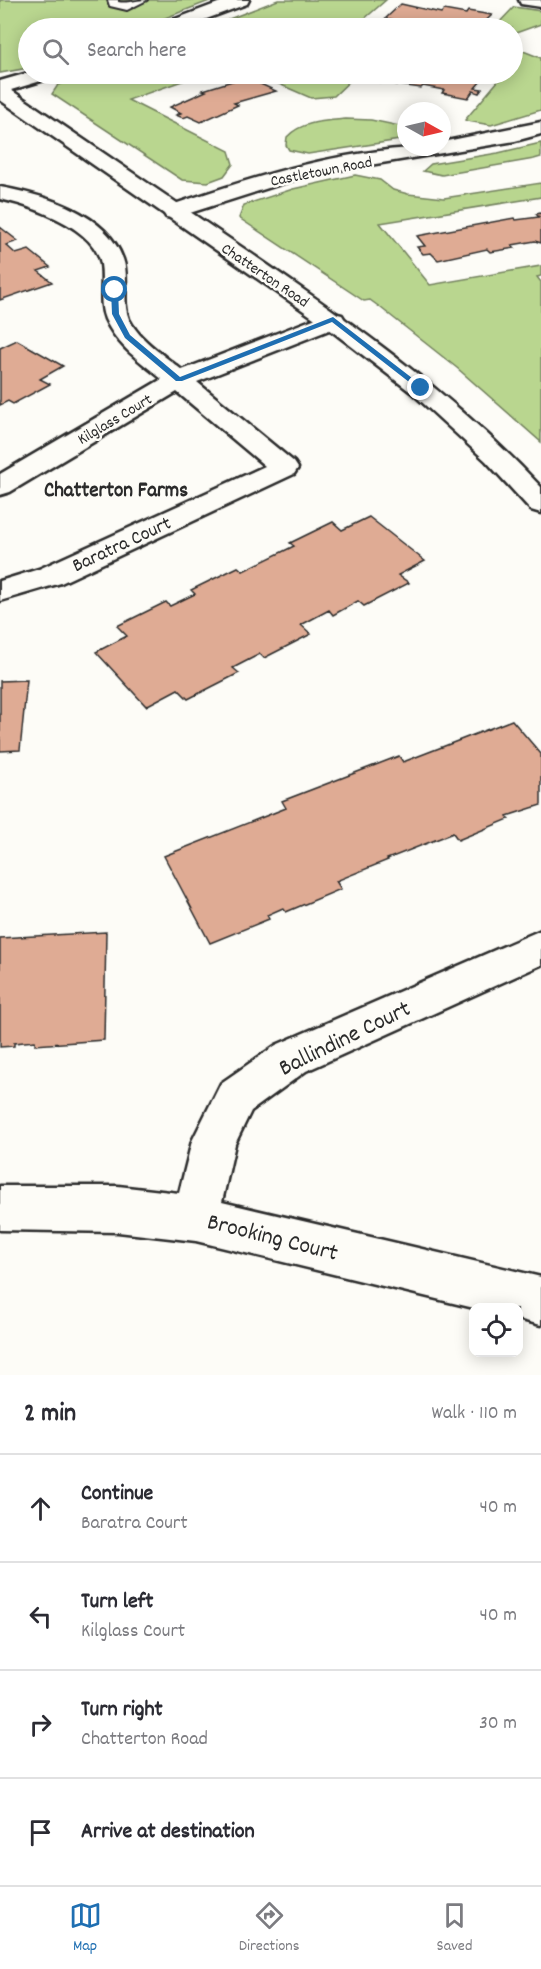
<!DOCTYPE html>
<html lang="en">
<head>
<meta charset="utf-8">
<style>
  :root { --surface:#fff; --page:#f2f2f3; --text:#2b2b33; --muted:#7c7c81; --line:#e1e1e2; --accent:#1f6fb2 }
  body { margin:0; font-family:Dekko,sans-serif; background:var(--page); color:var(--text) }
  .controls { position:absolute; right:18px; bottom:18px; display:grid; overflow:hidden; border-radius:12px; box-shadow:0 3px 15px #0003 }
  .controls button { width:54px; height:54px; display:grid; place-items:center; padding:0; border:0; border-bottom:2px solid var(--line); background:var(--surface); color:var(--text); font:30px sans-serif }
  .compass { position:absolute; left:397px; top:102px; width:54px; height:54px; border-radius:50%; background:var(--surface); box-shadow:0 3px 15px #0003; rotate:98deg }
  .stop { position:absolute; width:18px; height:18px; margin:-14px; border:4px solid #1f6fb2; border-radius:50%; background:#fff }
  .stop.end { background:#1f6fb2; border-color:#fff; box-shadow:0 2px 6px #0008 }
  .list { margin:0; padding:0; list-style:none }
  h2 { display:flex; justify-content:space-between; align-items:center; height:78px; margin:0; padding:0 24px; font-size:26px }
  h2 small { font-size:20px; font-weight:400; color:var(--muted) }
  .list li { display:grid; grid-template-columns:39px 1fr auto; gap:18px; align-items:center; box-sizing:border-box; height:108px; padding:0 24px; border-top:2px solid var(--line) }
  .list b { display:block; font-size:22px; white-space:nowrap }
  .list p { margin:0; font-size:20px; white-space:nowrap; color:var(--muted) }
  .list em { font-size:20px; font-style:normal; color:var(--muted) }
  .icon { flex:none; width:33px; height:33px; fill:none; stroke:currentColor; stroke-width:2; stroke-linecap:round; stroke-linejoin:round }
  .map { position:relative; flex:none; width:541px; height:1375px; overflow:hidden }
  .search { position:absolute; background:var(--surface); box-shadow:0 3px 15px #0003; left:18px; right:18px; top:18px; height:66px; display:flex; align-items:center; gap:15px; box-sizing:border-box; padding:0 21px; border-radius:33px; color:var(--muted); font-size:22px }
  .sheet { height:510px; background:var(--surface) }
  nav { display:flex; justify-content:space-around; align-items:center; box-sizing:border-box; height:84px; border-top:2px solid var(--line); background:var(--surface); font-size:16px; color:var(--muted) }
  nav a { display:grid; justify-items:center; gap:3px }
  nav .on { color:var(--accent) }
  .map>svg:first-child { display:block }
  .green { fill:#b9d68f; stroke:#72805d; stroke-width:1.5 }
  .building { fill:#dfab94; stroke:#2b2b2b; stroke-width:1.5 }
  .lines { fill:none; stroke-linecap:round; stroke-linejoin:round }
  .service-casing { stroke:#2b2b2b; stroke-width:4 }
  .minor-casing { stroke:#2b2b2b; stroke-width:5 }
  .tertiary-casing { stroke:#2b2b2b; stroke-width:5 }
  .service { fill:#fdfcf7; fill-rule:evenodd }
  .minor { fill:#fdfcf7; fill-rule:evenodd }
  .tertiary { fill:#fdfcf7; fill-rule:evenodd }
  .route { fill:#1f6fb2 }
  .labels { text-anchor:middle; stroke-width:5; stroke-linejoin:round; paint-order:stroke }
  .far-street-label { font-size:16px; fill:#2b2b2b; stroke:#fdfcf7 }
  .street-label { font-size:20px; fill:#2b2b2b; stroke:#fdfcf7 }
  .neighbourhood-label { font-size:21px; font-weight:bold; fill:#2b2b2b; stroke:#fdfcf7 }
  .near-street-label { font-size:24px; fill:#2b2b2b; stroke:#fdfcf7 }
</style>
</head>
<body>
<div class="map">
<svg width="541" height="1375" viewBox="0 0 541 1375">
  <rect width="100%" height="100%" fill="#fdfcf7"/>
  <filter id="ink" filterUnits="userSpaceOnUse"><feTurbulence type="fractalNoise" baseFrequency=".0167" numOctaves="2"/><feDisplacementMap in="SourceGraphic" scale="12" xChannelSelector="R" yChannelSelector="G"/><feConvolveMatrix kernelMatrix="1 2 1 2 8 2 1 2 1" color-interpolation-filters="sRGB"/></filter>
  <g filter="url(#ink)">
    <path class="green" d="M0,0H212L139,28H28V68L0,73Z
      M278,0H386L355,27L359,28H206Z
      M514,7L541,11V24L513,34L512,28H494Z
      M513,47L541,58V110L491,125L467,121L465,120L504,74H512Z
      M90,74H202L128,100L229,151L233,164L224,176L208,182L182,180L52,94L58,85Z
      M256,74H357L334,96L311,98Z
      M346,119L371,120L405,127L406,139L308,154L289,150L286,145L287,137C301,121 326,121 346,119Z
      M541,143V157L534,159L442,175L423,171L431,164L498,153Z
      M355,175L380,180L393,190L408,194L444,198L541,183V197L380,223L430,285L541,266V276L537,277L541,282V442L457,368L381,308L370,300L364,301L239,218L244,205L293,189Z"/>
    <path class="building" d="M401,4L441,13L444,10L466,14L468,11L492,15L478,28L456,25L453,28L432,25L428,28L386,18Z
      M371,74H460L457,77L481,81L475,88L482,89L479,93L473,91L468,98L442,93L444,90L423,86L421,88L370,81L377,75Z
      M245,77L276,91L234,103L238,105L201,122L188,116L183,118L176,115L181,113L170,107L206,91L203,90Z
      M541,213V243L535,241L512,245L515,248L490,252L487,249L438,260L431,253L423,254L417,247L425,246L417,236L514,218L516,220L539,217L536,214Z
      M0,227L18,241L6,245L16,254L29,250L50,267L38,271L52,282L0,300Z
      M17,340L63,366L40,379L50,384L13,404L8,401L0,405V348Z
      M369,517L425,561L398,575L409,583L364,606L358,601L333,615L329,610L301,625L311,634L264,658L260,654L233,668L239,673L188,699L178,689L146,706L96,652L127,636L117,626L166,602L170,606L195,594L191,590L238,567L243,571L294,546L290,543L333,522L342,530Z
      M27,680L20,750L0,751V681Z
      M512,720L541,754V805L507,816L509,819L458,840L453,833L387,859L388,860L336,881L341,889L286,912L283,908L267,915L269,919L210,943L164,856L286,808L282,801L399,756L403,762Z
      M106,932L104,1040L35,1045V1041L14,1043V1046L0,1047V938Z"/>
    <g class="lines">
      <g class="service-casing">
        <path id="service" d="M108,0H118V2C128,4 136,0 147,0L127,10L110,6Z"/>
      </g>
      <g class="minor-casing">
        <path id="minor" d="M519,0H541V7L521,4Z
          M541,122V134L515,141L309,175L174,218L166,217L163,212L166,207C256,176 346,147 442,147V142Z
          M0,187C43,195 106,212 123,259C130,278 121,300 129,319C140,341 164,355 182,370L324,315L333,313L342,315L345,320L342,325L197,382L294,462L298,468L294,474L61,583L0,601V581L39,569L265,466L177,392L10,492L0,495V474L162,379C140,361 117,346 105,319C98,302 104,282 101,264C95,227 31,206 0,199Z
          M541,930V965L306,1071L251,1111L235,1144L222,1202L541,1277V1325L518,1319V1308H474L196,1241L118,1232L0,1230V1186H118L179,1193L192,1141L221,1083L276,1045Z"/>
      </g>
      <g class="tertiary-casing">
        <path id="tertiary" d="M226,0H249L247,4L182,28H159L162,24Z
          M28,73L54,74L51,78L11,90C87,142 164,194 240,246C347,319 452,392 541,487V513L531,510L486,461L412,393L324,325L0,100V81Z"/>
      </g>
      <use href="#service" class="service"/>
      <use href="#minor" class="minor"/>
      <use href="#tertiary" class="tertiary"/>
    </g>
  </g>
  <path class="route" d="M115,288L118,290L119,314L130,335L180,377L333,317L425,388L418,389L332,322L182,381H176L125,338L112,314L111,290Z"/>
  <g class="labels">
    <g class="far-street-label">
      <text transform="translate(321 170) rotate(-11)" y="6">Castletown Road</text>
      <text transform="translate(266 274) rotate(34)" y="6">Chatterton Road</text>
      <text transform="translate(114 418) rotate(-31)" y="6">Kilglass Court</text>
    </g>
    <g class="street-label">
      <text transform="translate(121 543) rotate(-25)" y="7">Baratra Court</text>
    </g>
    <g class="neighbourhood-label">
      <text x="116" y="496">Chatterton Farms</text>
    </g>
    <g class="near-street-label">
      <text transform="translate(344 1037) rotate(-26)" y="8">Ballindine Court</text>
      <text transform="translate(273 1236) rotate(14)" y="8">Brooking Court</text>
    </g>
  </g>
</svg>
<div class="controls">
<button><svg class="icon" aria-label="locate" viewBox="0 0 24 24"><circle cx="12" cy="12" r="6"/><path d="M12 2v4M12 18v4M2 12h4M18 12h4"/></svg></button>
</div>
<svg class="compass" viewBox="-18 -18 36 36"><path d="M0-13l5 13h-10z" fill="#e53935"/><path d="M0 13l5-13h-10z" fill="#7c7c81"/></svg>
<div class="stop" style="left:115px;top:290px"></div>
<div class="stop end" style="left:421px;top:388px"></div>
<div class="search"><svg class="icon" aria-label="search" viewBox="0 0 24 24"><circle cx="10" cy="10" r="6"/><path d="M15 15l6 6"/></svg>Search here</div>
</div>
<section class="sheet">
<h2>2 min<small>Walk · 110 m</small></h2>
<ul class="list">
<li><svg class="icon" aria-label="ahead" viewBox="0 0 24 24"><path d="M12 20V5M6 11l6-6 6 6"/></svg><div><b>Continue</b><p>Baratra Court</p></div><em>40 m</em></li>
<li><svg class="icon" aria-label="left" viewBox="0 0 24 24"><path d="M17 20v-9H6M10 6l-5 5 5 5"/></svg><div><b>Turn left</b><p>Kilglass Court</p></div><em>40 m</em></li>
<li><svg class="icon" aria-label="right" viewBox="0 0 24 24"><path d="M7 20v-9h11M14 6l5 5-5 5"/></svg><div><b>Turn right</b><p>Chatterton Road</p></div><em>30 m</em></li>
<li><svg class="icon" aria-label="arrive" viewBox="0 0 24 24"><path d="M6 21V4h12l-3 4 3 4H6"/></svg><div><b>Arrive at destination</b></div></li>
</ul>
</section>
<nav>
<a class="on"><svg class="icon" aria-label="map" viewBox="0 0 24 24"><path d="M3 6l6-2 6 2 6-2v14l-6 2-6-2-6 2zM9 4v14M15 6v14"/></svg>Map</a>
<a><svg class="icon" aria-label="directions" viewBox="0 0 24 24"><path d="M12 3l9 9-9 9-9-9zM9 14v-3h6M13 9l2 2-2 2"/></svg>Directions</a>
<a><svg class="icon" aria-label="saved" viewBox="0 0 24 24"><path d="M7 4h10v16l-5-4-5 4z"/></svg>Saved</a>
</nav>
</body>
</html>
